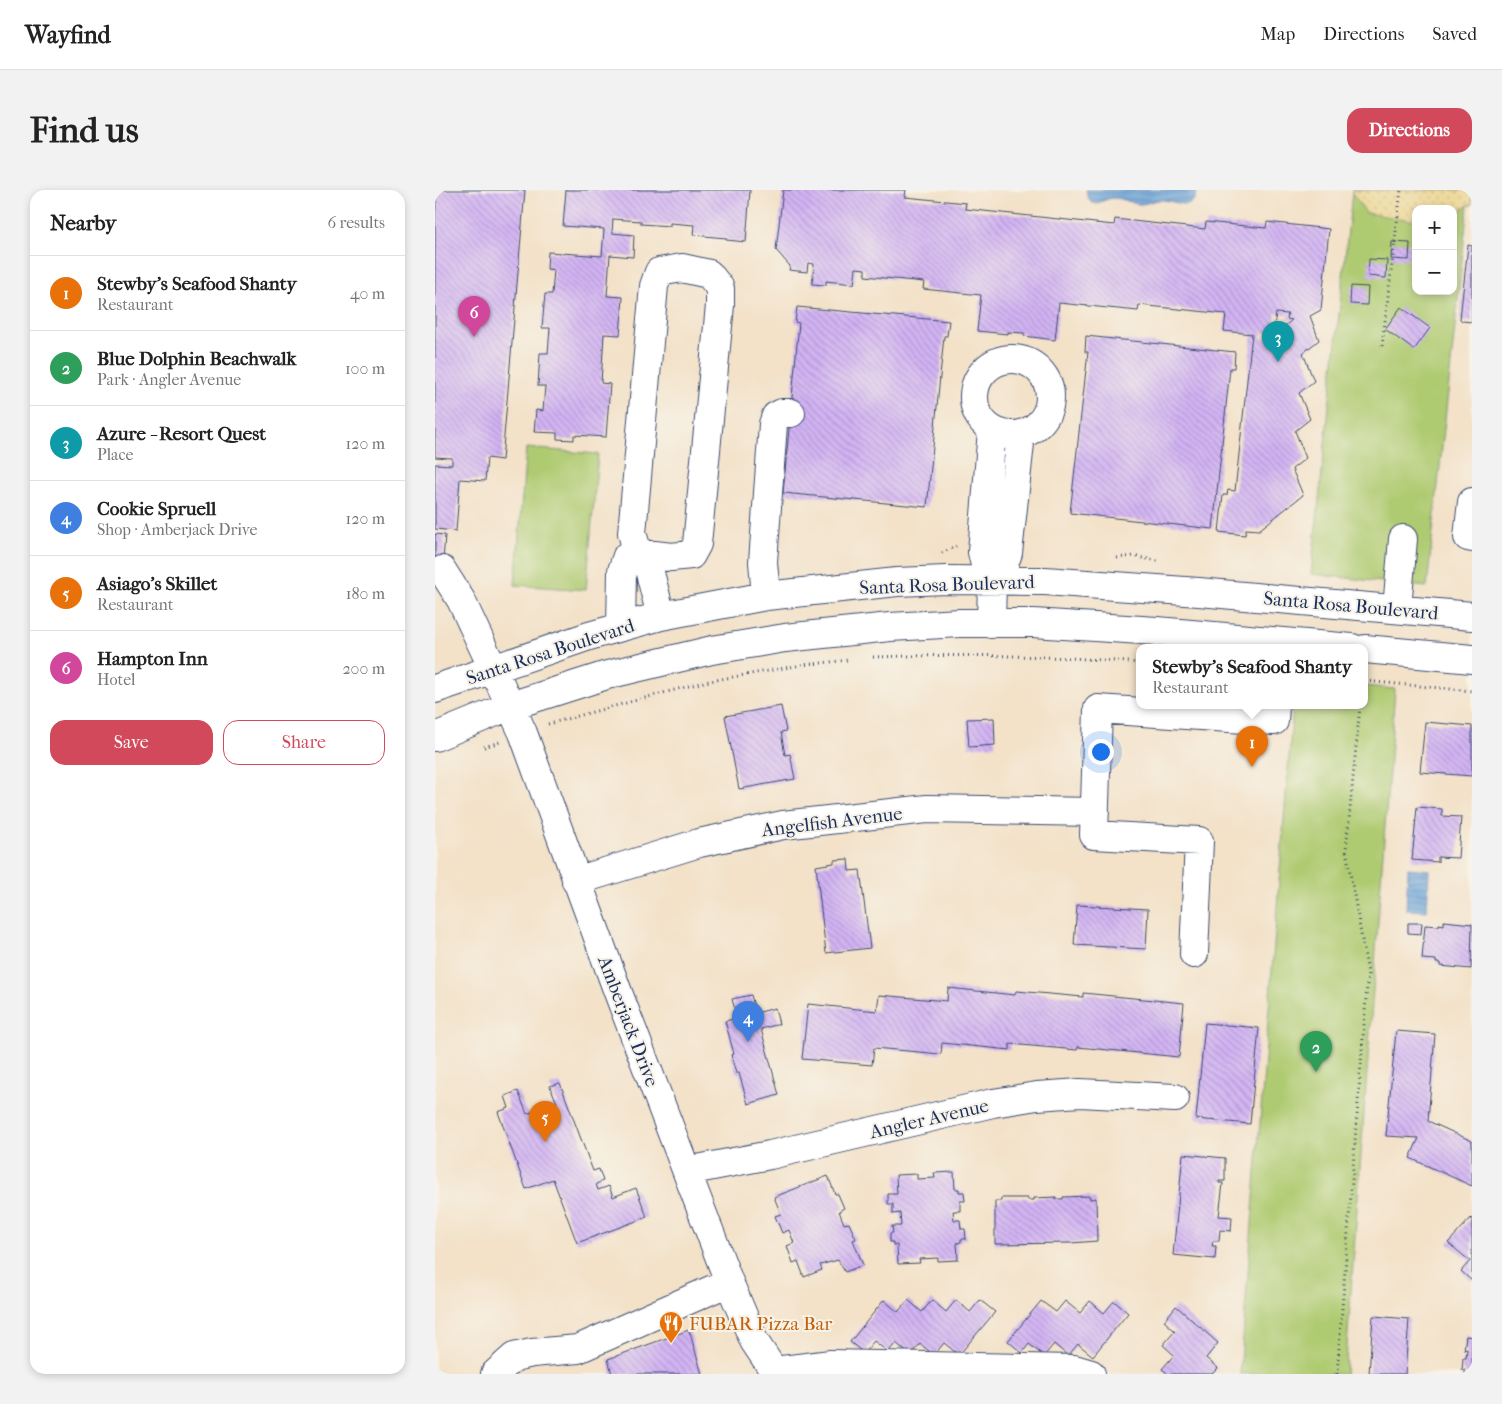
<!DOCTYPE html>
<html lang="en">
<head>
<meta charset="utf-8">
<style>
  :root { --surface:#fff; --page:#f2f2f2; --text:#222; --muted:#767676; --line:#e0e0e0; --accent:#d1495b }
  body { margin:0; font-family:"IM FELL French Canon",serif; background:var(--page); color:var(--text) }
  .controls { position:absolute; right:15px; top:15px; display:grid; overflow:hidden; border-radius:10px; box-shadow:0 2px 8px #0003 }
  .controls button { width:45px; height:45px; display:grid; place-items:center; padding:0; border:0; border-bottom:1px solid var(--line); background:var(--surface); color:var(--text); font:25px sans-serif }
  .you { position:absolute; left:665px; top:561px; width:18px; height:18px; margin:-12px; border:4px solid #fff; border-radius:50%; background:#1a73e8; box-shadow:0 0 0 8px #1a73e833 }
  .badge { display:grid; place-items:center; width:32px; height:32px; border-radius:50%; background:var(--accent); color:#fff; font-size:16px; font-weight:700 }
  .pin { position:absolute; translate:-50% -41px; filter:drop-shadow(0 1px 2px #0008) }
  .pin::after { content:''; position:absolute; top:26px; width:18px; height:15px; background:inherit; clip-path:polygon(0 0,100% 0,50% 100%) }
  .popup { position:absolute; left:701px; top:454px; width:232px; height:65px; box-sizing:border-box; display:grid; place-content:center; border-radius:10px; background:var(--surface); filter:drop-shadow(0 1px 4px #0005); font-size:16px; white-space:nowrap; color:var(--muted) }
  .popup b { font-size:19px; color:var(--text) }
  .popup::after { content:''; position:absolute; left:50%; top:100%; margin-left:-10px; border:10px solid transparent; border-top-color:var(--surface) }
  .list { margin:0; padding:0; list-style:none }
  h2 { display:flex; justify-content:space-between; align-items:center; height:65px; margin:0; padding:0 20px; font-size:21px }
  h2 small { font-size:16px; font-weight:400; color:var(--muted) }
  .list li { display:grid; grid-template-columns:32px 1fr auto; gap:15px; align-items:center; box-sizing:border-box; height:75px; padding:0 20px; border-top:1px solid var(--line) }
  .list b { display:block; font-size:19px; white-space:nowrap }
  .list p { margin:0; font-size:16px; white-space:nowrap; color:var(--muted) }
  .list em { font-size:16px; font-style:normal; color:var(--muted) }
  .actions { display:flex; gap:10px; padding:15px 20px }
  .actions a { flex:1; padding:11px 0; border:1px solid var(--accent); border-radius:15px; text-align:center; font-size:18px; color:var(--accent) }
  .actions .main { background:var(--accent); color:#fff }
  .map { position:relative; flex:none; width:1037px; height:1184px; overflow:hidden; border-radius:15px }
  header { display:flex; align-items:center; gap:30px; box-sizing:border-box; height:70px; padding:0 25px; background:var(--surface); border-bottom:1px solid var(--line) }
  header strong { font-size:24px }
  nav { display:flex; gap:28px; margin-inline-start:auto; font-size:18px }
  .intro { display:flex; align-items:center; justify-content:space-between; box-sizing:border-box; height:120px; padding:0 30px }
  h1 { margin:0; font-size:35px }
  .button { padding:12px 22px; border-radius:15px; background:var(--accent); color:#fff; font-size:18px; font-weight:700 }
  main { display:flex; gap:30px; padding:0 30px }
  aside { flex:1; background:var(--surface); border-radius:15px; box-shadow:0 2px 8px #0003 }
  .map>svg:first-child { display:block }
  .green { fill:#afcb71; stroke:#657d68; fill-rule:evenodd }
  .sand { fill:url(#sand-dots); stroke:#84847e }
  .water { fill:url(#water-rules); stroke:#42689b }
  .building { fill:url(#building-back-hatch); fill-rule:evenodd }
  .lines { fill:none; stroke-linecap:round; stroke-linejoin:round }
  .minor-casing { stroke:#3b4a6e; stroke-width:30 }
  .path { stroke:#3b4a6e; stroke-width:3; stroke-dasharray:1 4; stroke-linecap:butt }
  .minor { stroke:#fff; stroke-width:28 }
  .labels { text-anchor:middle; stroke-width:4; stroke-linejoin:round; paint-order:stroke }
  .street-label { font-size:19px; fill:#1b2f5e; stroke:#f7f3e8 }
  .food-label { font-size:19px; fill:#c56008; stroke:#f7f3e8; text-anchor:start }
</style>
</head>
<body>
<header>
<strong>Wayfind</strong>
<nav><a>Map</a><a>Directions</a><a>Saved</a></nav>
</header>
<div class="intro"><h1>Find us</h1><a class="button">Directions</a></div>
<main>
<aside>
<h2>Nearby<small>6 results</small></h2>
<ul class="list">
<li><span class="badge" style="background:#e8710a">1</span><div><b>Stewby's Seafood Shanty</b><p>Restaurant</p></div><em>40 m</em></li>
<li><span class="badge" style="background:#2e9e5b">2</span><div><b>Blue Dolphin Beachwalk</b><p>Park · Angler Avenue</p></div><em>100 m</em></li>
<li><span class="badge" style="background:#0f9aa8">3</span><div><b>Azure - Resort Quest</b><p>Place</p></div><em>120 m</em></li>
<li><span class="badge" style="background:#3f7fe0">4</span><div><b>Cookie Spruell</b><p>Shop · Amberjack Drive</p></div><em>120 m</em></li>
<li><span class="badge" style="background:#e8710a">5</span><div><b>Asiago's Skillet</b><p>Restaurant</p></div><em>180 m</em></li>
<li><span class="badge" style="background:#d1479c">6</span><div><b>Hampton Inn</b><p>Hotel</p></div><em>200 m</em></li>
</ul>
<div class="actions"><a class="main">Save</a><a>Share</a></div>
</aside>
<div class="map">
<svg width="1037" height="1184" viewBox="0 0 1037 1184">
  <defs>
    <pattern id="sand-dots" width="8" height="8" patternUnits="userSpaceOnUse" patternTransform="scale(1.25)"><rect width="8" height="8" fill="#eeda9e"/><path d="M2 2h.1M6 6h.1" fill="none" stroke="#ccbb8a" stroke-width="1.8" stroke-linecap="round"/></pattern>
    <pattern id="water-rules" width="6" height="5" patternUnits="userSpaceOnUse" patternTransform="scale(1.25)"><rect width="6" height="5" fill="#69a2d8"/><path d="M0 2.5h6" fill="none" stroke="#5684b2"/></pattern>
    <pattern id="building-back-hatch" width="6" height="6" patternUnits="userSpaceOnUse" patternTransform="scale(1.25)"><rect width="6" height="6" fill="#d3b4f4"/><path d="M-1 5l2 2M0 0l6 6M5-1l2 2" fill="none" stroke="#aa93c9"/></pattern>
  </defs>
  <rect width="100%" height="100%" fill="#f7f3e8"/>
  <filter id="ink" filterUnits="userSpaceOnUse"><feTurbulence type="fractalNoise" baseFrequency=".02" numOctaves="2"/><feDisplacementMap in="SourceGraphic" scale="10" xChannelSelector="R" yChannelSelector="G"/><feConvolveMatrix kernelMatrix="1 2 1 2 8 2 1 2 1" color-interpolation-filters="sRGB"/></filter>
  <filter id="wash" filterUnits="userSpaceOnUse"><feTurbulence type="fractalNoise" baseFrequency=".0096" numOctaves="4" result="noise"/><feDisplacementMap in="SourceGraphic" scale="20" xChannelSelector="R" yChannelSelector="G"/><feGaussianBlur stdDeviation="1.12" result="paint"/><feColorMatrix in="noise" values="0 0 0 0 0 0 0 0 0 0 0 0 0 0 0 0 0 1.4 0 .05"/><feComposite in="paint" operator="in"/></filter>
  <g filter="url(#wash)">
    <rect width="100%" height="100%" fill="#f3e1c8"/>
    <path class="green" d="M917,3L1033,15L992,397L876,384ZM981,19H1018V101H981Z
      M91,258L163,264L151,400L80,395Z
      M930,496L960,499L910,1184H805L858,516H930Z"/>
    <path class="sand" d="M917,0H1037V15H1033L1018,28V19H981V31L931,23L917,3Z"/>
    <path class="water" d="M651,0H762C759,23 741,11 728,10C721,9 713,14 705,14C696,14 689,8 679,8C671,8 665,14 657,13L653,9Z
      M973,678L994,680L992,721L971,720Z"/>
    <g id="blocks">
      <path class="building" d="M2,0H90L67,270L52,268L50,291L25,289L21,341L0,339V274L17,275V268L0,267V27Z
        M131,0H315L311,52L291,50V48L258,45L259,35L235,33V36L206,34V31L178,29L177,43L199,45L198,67L175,65L172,106L188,107L185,145L169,144L166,193L175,194L171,247L139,245V250L122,249V243L99,242L101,220L108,221L110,196H103L105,163H113L115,138H107L110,104H117L119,80L112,79L113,62L167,66L169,39L128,36Z
        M348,0H471L470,7L531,13L530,19L679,35L680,29L770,39L771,32L831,38L832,32L894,39L886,120L875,126L884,150L868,163L879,191L864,203L875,229L860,241L871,268L857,279L868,305L824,340L811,339L810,345L784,342L788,305H792L793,300L800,301L817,144L789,141L791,124L704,115L703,121L624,113L620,150L589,146V143L573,142V144L542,141L546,105L488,99L489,92L430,86V79L421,78L419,94L391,91V95L377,94L379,74L373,73L372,82L354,80L355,76L341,60ZM841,123L853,124L852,129L857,130L834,149L826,148L827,142L838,144Z
        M957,52L975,53L974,70L956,69Z
        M1033,55L1037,56V132L1027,131L1025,129Z
        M934,69L952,70L951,88L933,86Z
        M916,96L933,97L932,115L915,114Z
        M362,117L514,131L512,146H509L492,317L348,303L364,133L360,132Z
        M966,117L995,138L979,160L950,139Z
        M651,146L800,162L799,178H795L778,339L635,323L653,162H650Z
        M0,344L10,345L6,397L0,396Z
        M346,516L351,541L346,542L350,565L355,564L360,589L304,599L290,526Z
        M559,528L560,555L534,557L532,529Z
        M990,532L1037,536V586L985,582Z
        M982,617L1007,619V626L1026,627L1023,668L1003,667V672L977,670Z
        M413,669L414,681L425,680L435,758L391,763L381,676L399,673V670Z
        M642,715L713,719L711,759L639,755Z
        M1009,731L1037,734L1036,779L1005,776V773H1001V770L987,769L990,735L1004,736V734L1009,735Z
        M973,733H987L986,744L973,743Z
        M513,798L580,805L581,801L648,807V803L749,813L744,867L643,857L642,860L575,854V860L507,853L506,864L439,858L437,875L367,869L373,814L442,821L444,805L512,811Z
        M316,805L321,823L340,818L344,834L326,839L344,905L313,914L304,883H301L296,865L299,864L290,831L302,828L297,809Z
        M770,833L824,838L815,934L761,929Z
        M961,841L1000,844L993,931L1037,951V996L975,968L984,948L951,946Z
        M125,893L158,981L164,979L168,991L161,994L163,1000L174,996L178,1007L201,998L212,1027L142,1053L118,989L91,999L63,922L74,918L70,906L83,901L92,924L122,913L115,896Z
        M748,964L790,968V991H784V993H788L784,1026L797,1027L796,1041L785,1040L784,1051H778L777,1056H781L780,1069L738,1065Z
        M519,982L520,999H524V1002H529L530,1011H525V1021H518L519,1030H525L526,1039H530L531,1049H526V1052L522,1053L523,1070L503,1071V1068L484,1069L485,1073L463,1074L462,1055H458V1052H455V1043H458L457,1036H466L465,1023L458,1024V1014H453V1004H462L461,985L482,984V989L500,988L499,983Z
        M393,986L400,1004H403L409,1018L404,1021L409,1034L414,1033L421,1049L418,1050L428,1075L410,1082L403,1070L385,1075L387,1080L369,1087L363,1071L358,1073L352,1056L359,1053L354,1040L347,1043L340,1026L346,1024L339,1007Z
        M655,1006V1009L661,1008L662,1051L636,1053L560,1054V1011H566V1008H593V1010H599V1008L621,1007V1009H628V1007Z
        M1036,1028L1037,1029V1091L1026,1081L1035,1071L1013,1053Z
        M449,1110L463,1122L473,1110L487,1122L497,1110L511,1122L521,1110L535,1122L545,1110L560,1122L524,1165L509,1153L499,1165L485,1154L475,1165L461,1153L453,1162L439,1151L429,1163L415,1152Z
        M606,1111L621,1122L630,1111L645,1123L655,1111L669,1123L679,1111L693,1123L658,1166L643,1154L633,1166L619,1154L609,1166L594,1154L587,1163L573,1151Z
        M741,1116L783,1153L771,1168L783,1178L777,1184H733L727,1179L739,1165L728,1155L740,1141L729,1131Z
        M938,1126L974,1129L970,1184H934Z
        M254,1140L267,1184H177L173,1169Z
        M1031,1146L1037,1147V1184H1030V1180H1027L1028,1168H1031L1032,1159L1029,1160Z"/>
    </g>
  </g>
  <g filter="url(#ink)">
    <use href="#blocks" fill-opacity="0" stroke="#3b4a6e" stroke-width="1"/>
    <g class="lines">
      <g class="minor-casing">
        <path id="minor" d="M247,78L274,84L285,98V115L262,354L256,365L236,367L203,363L197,343L219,96L224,82Z
          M539 207a38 38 0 1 1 76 0a38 38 0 1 1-76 0Z
          M1037,312L1033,347L1037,348
          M7,380L26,410L88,543L184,805L294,1092L319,1151L341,1184
          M557,390L569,374L573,363L586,244
          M331,406L328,372L338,234L341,226L347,223H356
          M962,419L968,349
          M556,434L557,390L550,375L547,362L557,240
          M186,437L187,381L192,366L203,363L214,379L226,426
          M930,459L1037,469
          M0,499L154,446L226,426L331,406L462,392L511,390L610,391L764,402L1037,426
          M0,547L75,516L172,485L277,460L350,448L455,437L525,433H598L722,441L917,458
          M141,691L264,653L348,635L492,619L660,622
          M759,764L764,651L659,645L663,519L839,531L840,516
          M252,981L335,965L558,913L602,906L645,903L740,908
          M339,1181L396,1174L639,1179L656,1184
          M60,1184L79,1167L97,1163L143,1159L294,1092"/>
      </g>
      <path class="path" d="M947,156L966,0
        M507,363L521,356
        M682,368L698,366L723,371
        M438,467C527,464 616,465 704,473
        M930,491L1037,501
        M113,534L269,492L367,475L414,470
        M49,557L65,552
        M902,1184L933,783L911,660L925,516"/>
      <use href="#minor" class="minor"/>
    </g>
  </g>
  <defs>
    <g id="restaurant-pin" transform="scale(1.25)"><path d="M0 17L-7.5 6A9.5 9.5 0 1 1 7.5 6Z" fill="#e8710a" stroke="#f7f3e8"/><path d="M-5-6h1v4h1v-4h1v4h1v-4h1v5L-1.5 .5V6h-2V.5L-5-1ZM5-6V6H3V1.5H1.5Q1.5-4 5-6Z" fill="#fff"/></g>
  </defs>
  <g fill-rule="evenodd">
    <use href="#restaurant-pin" x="236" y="1133"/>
  </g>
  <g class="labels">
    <g class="street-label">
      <text transform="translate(512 394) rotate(-2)" y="7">Santa Rosa Boulevard</text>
      <text transform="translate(916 415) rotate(5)" y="7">Santa Rosa Boulevard</text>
      <text transform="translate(115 461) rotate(-18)" y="7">Santa Rosa Boulevard</text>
      <text transform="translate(397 631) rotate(-7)" y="7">Angelfish Avenue</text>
      <text transform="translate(194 831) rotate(69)" y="7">Amberjack Drive</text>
      <text transform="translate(494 928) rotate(-13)" y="7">Angler Avenue</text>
    </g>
    <g class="food-label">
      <text x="254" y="1140">FUBAR Pizza Bar</text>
    </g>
  </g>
</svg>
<div class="controls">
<button>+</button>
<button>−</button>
</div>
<div class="you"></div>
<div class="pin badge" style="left:817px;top:577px;background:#e8710a">1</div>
<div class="popup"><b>Stewby's Seafood Shanty</b>Restaurant</div>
<div class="pin badge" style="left:881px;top:882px;background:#2e9e5b">2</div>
<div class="pin badge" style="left:843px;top:172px;background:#0f9aa8">3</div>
<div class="pin badge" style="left:313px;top:852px;background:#3f7fe0">4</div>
<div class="pin badge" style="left:110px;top:952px;background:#e8710a">5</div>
<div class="pin badge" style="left:39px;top:147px;background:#d1479c">6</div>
</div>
</main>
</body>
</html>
